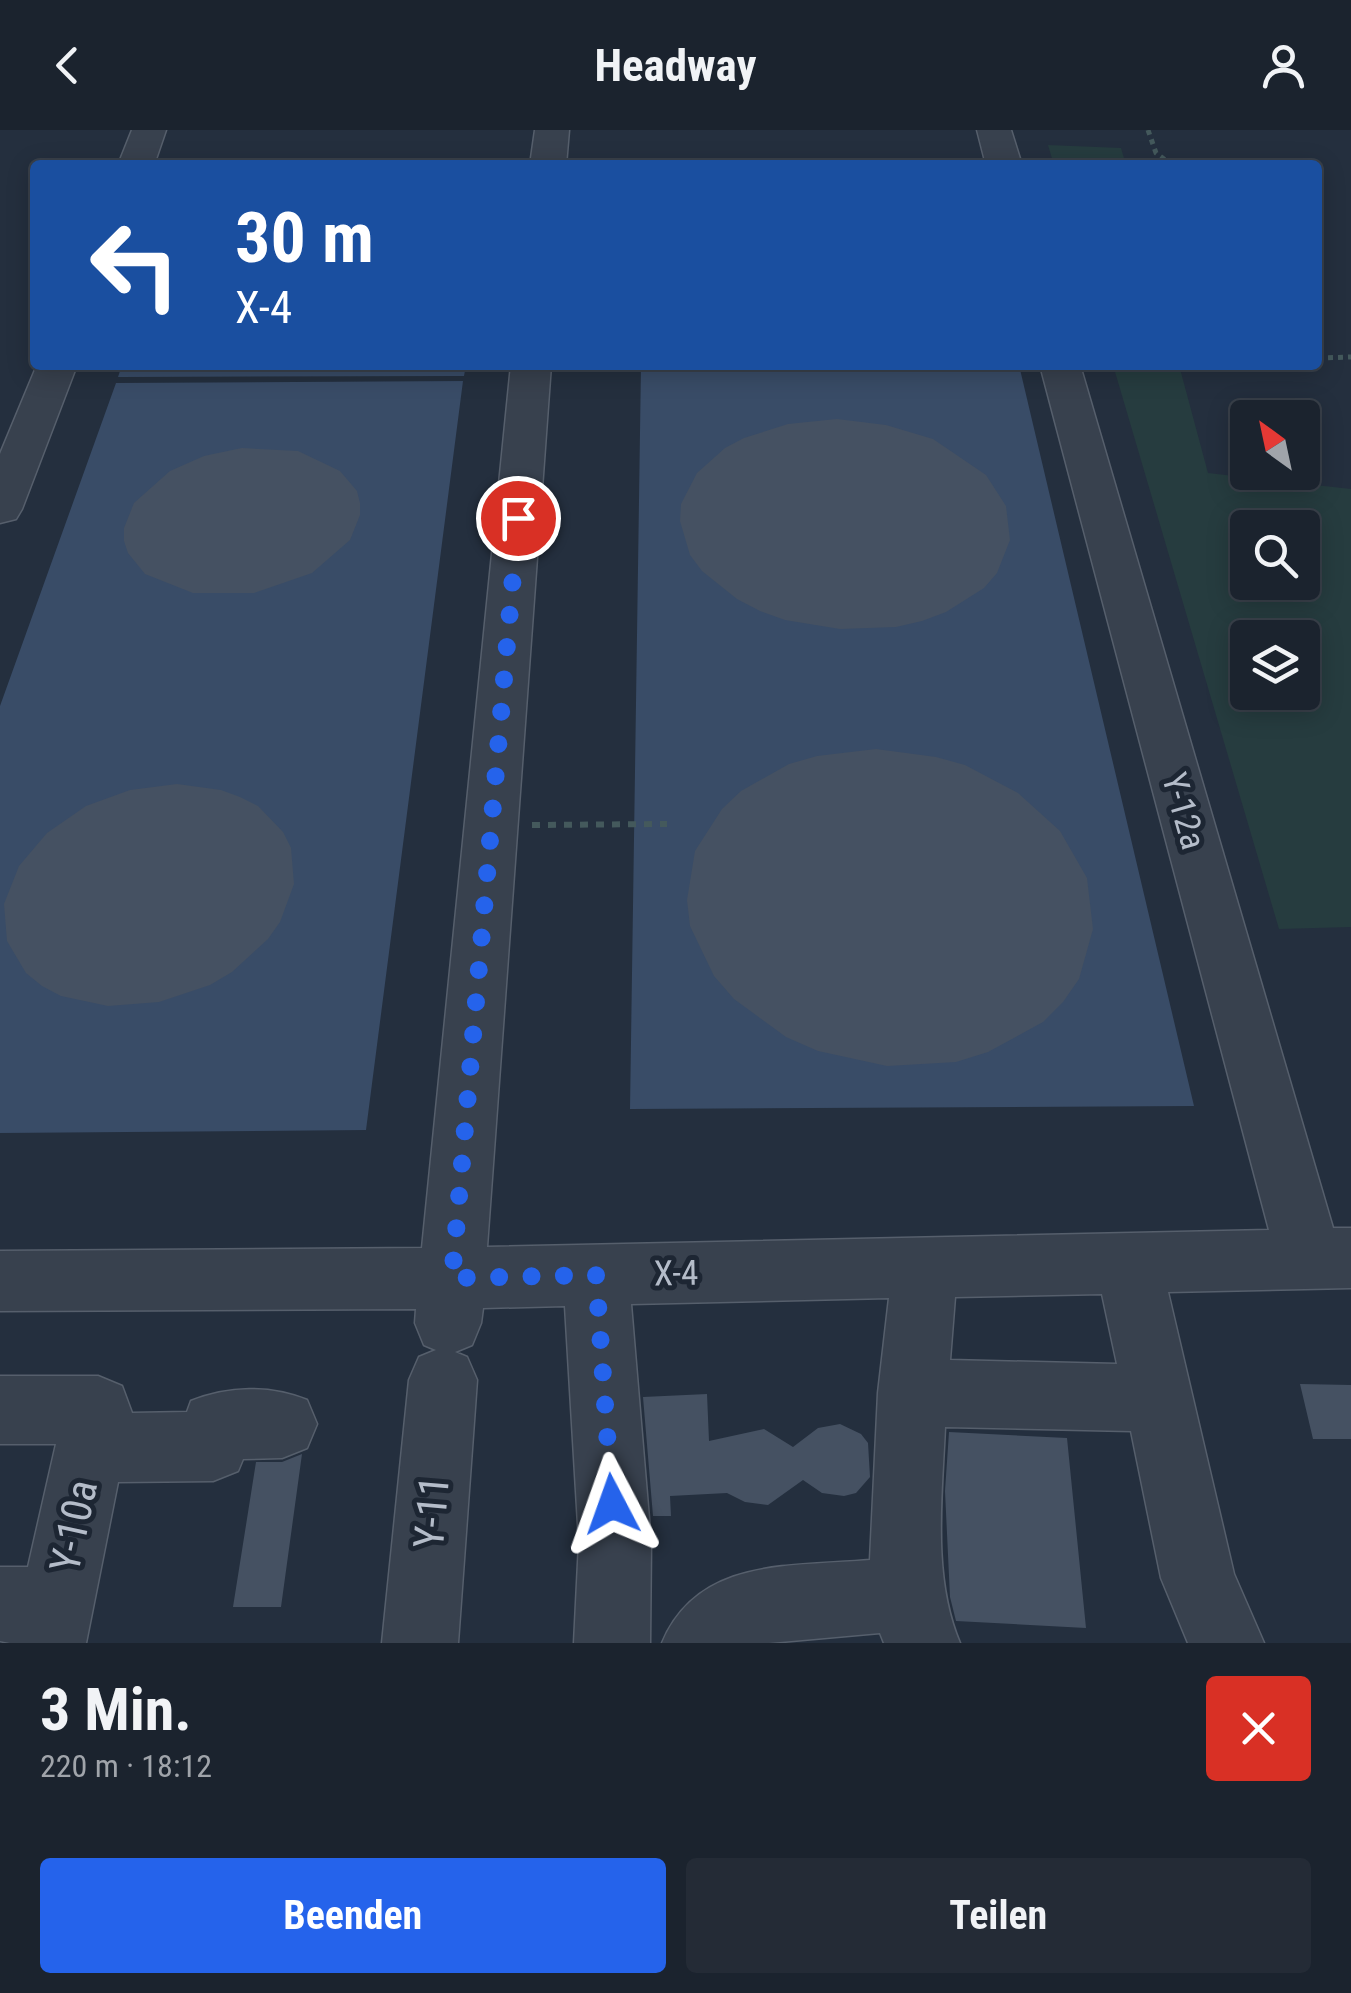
<!DOCTYPE html>
<html lang="de">
<meta charset="utf-8">
<style>
body{margin:0;font-family:"Roboto Condensed",sans-serif;background:#242b36;color:#f1f3f6;height:100vh;display:flex;flex-direction:column;font-size:38px;white-space:nowrap}
*{box-sizing:border-box;margin:0}
p{font-size:32px;color:#a0a4aa}
.icon{flex:none;width:55px;height:55px;fill:none;stroke:currentColor;stroke-width:2;stroke-linecap:round;stroke-linejoin:round}
.map{position:relative;height:1513px;overflow:hidden}
.panel{display:flex;flex-direction:column;background:#1b232e;flex:1}
.panel>*{flex:none}
.hud{position:absolute;left:30px;top:30px;width:1292px;height:210px;border-radius:10px;box-shadow:0 5px 25px #0003,0 0 0 2px #39404a;background:#1a4fa0;color:#fff;overflow:hidden}
.needle{width:65px;rotate:327deg}
.controls{position:absolute;left:1230px;top:270px;display:grid;gap:20px}
.controls a{display:grid;place-items:center;width:90px;height:90px;border-radius:10px;background:#1b232e;box-shadow:0 5px 25px #0003,0 0 0 2px #39404a;font-size:50px}
.pin{position:absolute;display:grid;place-items:center;width:85px;height:85px;color:#fff;margin:-42px;border:5px solid #fff;border-radius:50%;box-shadow:0 2px 10px #0007}
.me{position:absolute;width:110px;margin:-55px;rotate:356deg;stroke-linejoin:round;filter:drop-shadow(0 0 8px #0008)}
.turn{display:flex;align-items:center;gap:35px;height:210px;padding:0 40px;font-size:45px}
.turn .icon{width:130px;height:130px;stroke-width:2.5}
.turn b{display:block;font-size:70px;line-height:85px}
.round{display:grid;place-items:center;flex:none;width:105px;height:105px;border-radius:10px;background:#242b36}
.head{display:flex;align-items:center;justify-content:space-between;height:170px;padding:0 40px}
h1{font-size:60px;font-weight:700;line-height:75px}
.cta{display:flex;gap:20px;margin-top:auto;padding:20px 40px}
.cta a{flex:1;height:115px;border-radius:10px;background:#2563eb;color:#fff;font-size:40px;font-weight:700;line-height:115px;text-align:center}
.cta a+a{background:#242b36;color:#f1f3f6}
header{display:flex;justify-content:space-between;align-items:center;height:130px;padding:0 40px;background:#1b232e;font-size:45px;font-weight:700}
.map>svg:first-child{display:block}
.green{fill:#263c3f;fill-rule:evenodd}
.water{fill:#394c67}
.building{fill:#455162}
.lines{fill:none;stroke-linecap:round;stroke-linejoin:round}
.minor-casing{stroke:#565f6c;stroke-width:3}
.path-far1{stroke:#44595c;stroke-width:5;stroke-dasharray:5 5;stroke-linecap:butt}
.path{stroke:#44595c;stroke-width:6;stroke-dasharray:8 8;stroke-linecap:butt}
.minor{fill:#38414e;fill-rule:evenodd}
.route{stroke:#2563eb;stroke-width:18;stroke-dasharray:0 32.4}
.labels{text-anchor:middle;stroke-width:10;stroke-linejoin:round;paint-order:stroke}
.street-label{font-size:35px;fill:#b4bcc9;stroke:#1d2633}
.near-street-label{font-size:42px;fill:#b4bcc9;stroke:#1d2633}
</style>
<header><svg class="icon" aria-label="back" viewBox="0 0 24 24"><path d="M15 5l-7 7 7 7"/></svg>Headway<svg class="icon" aria-label="person" viewBox="0 0 24 24"><circle cx="12" cy="8" r="4"/><path d="M4 21q1-7 8-7t8 7"/></svg></header>
<div class="map">
<svg width="1351" height="1513" viewBox="0 0 1351 1513">
<rect width="100%" height="100%" fill="#242f3e"/>
<path class="green" d="M1048,15L1121,18L1126,35H1054Z
M1113,235H1179L1208,343L1351,359V797L1279,799ZM1248,398H1302V452H1248ZM1248,508H1302V562H1248Z"/>
<path class="water" d="M122,235H466L464,246L118,247Z
M641,235H1019L1194,976L630,979Z
M463,251L366,1000L0,1003V576L116,253Z"/>
<path class="building" d="M837,289L886,295L933,309L986,345L1006,376L1010,410L997,443L984,458L946,482L922,491L896,497L840,499L785,490L760,481L737,469L702,441L690,425L680,391L681,374L697,343L725,318L744,308L788,294Z
M242,318L298,321L340,341L357,361L360,373V385L350,410L312,443L254,463H193L145,444L128,423L124,411V398L134,373L170,341L204,326Z
M876,619L936,627L965,635L1018,663L1060,701L1087,748L1093,799L1079,849L1063,872L1043,892L988,922L956,932L887,936L818,921L786,907L734,869L714,846L690,796L687,770L695,721L722,679L741,661L789,634L817,626Z
M177,654L221,660L240,667L258,676L283,702L291,718L294,754L280,792L268,809L232,842L210,855L159,872L108,876L61,866L42,856L26,843L7,811L4,774L19,736L47,703L86,676L130,660Z
M1300,1254L1351,1255V1309H1313Z
M707,1264L709,1311L764,1299L793,1317L818,1298L840,1294L861,1304L868,1313L870,1347L856,1363L844,1366L822,1363L803,1350L768,1375L745,1372L727,1363L670,1366L671,1386H653L643,1267Z
M949,1302L1067,1308L1086,1498L956,1491L950,1467L945,1361Z
M302,1324L281,1477H233L256,1332H282Z"/>
<g class="lines">
<defs>
<path id="minor" d="M132,0H166L154,35H118Z
M535,0H569L566,35H530Z
M977,0H1011L1022,35H986Z
M37,235H77L22,379L16,389L0,393V324Z
M511,235H551L487,1117L1269,1100L1040,235H1080L1333,1098H1351V1158L1168,1162L1234,1444L1264,1513H1188L1161,1448L1131,1301L945,1297C942,1367 932,1447 960,1513H884L880,1503L769,1513H662C698,1427 791,1437 870,1430L878,1263L889,1168L631,1174L651,1412L650,1513H574L579,1412L565,1176L483,1178L481,1193L472,1215L455,1222L467,1227L477,1250L458,1513H382L409,1250L419,1227L436,1220L424,1215L415,1193L416,1179L0,1181V1121L422,1118ZM1102,1164L1117,1234L950,1230L955,1167Z
M0,1246H98L122,1256L132,1283L187,1282L191,1271C228,1256 270,1255 307,1270L317,1294L307,1318L282,1328L243,1329L238,1341L213,1351L118,1352L86,1513H10L0,1511V1437H28L56,1314H0Z"/>
</defs>
<use href="#minor" class="minor-casing"/>
<path class="path-far1" d="M1148,0L1156,23L1172,35
M1318,228L1351,227"/>
<path class="path" d="M532,695L667,694"/>
<use href="#minor" class="minor"/>
</g>
<g class="lines">
<path class="route" d="M518,388L452,1148L596,1145L612,1374"/>
</g>
<g class="labels">
<g class="street-label">
<text transform="translate(1184 681) rotate(74)" y="12">Y-12a</text>
<text transform="translate(676 1143) rotate(-1)" y="12">X-4</text>
</g>
<g class="near-street-label">
<text transform="translate(431 1382) rotate(-85)" y="15">Y-11</text>
<text transform="translate(73 1396) rotate(-78)" y="15">Y-10a</text>
</g>
</g>
</svg>
<div class="controls">
<a><svg class="needle" viewBox="-14 -14 28 28"><path d="M0-13l5 13h-10z" fill="#e53935"/><path d="M0 13l5-13h-10z" fill="#a0a4aa"/></svg></a>
<a><svg class="icon" aria-label="search" viewBox="0 0 24 24"><circle cx="10" cy="10" r="6"/><path d="M15 15l6 6"/></svg></a>
<a><svg class="icon" aria-label="layers" viewBox="0 0 24 24"><path d="M12 4l9 5-9 5-9-5zM3 14l9 5 9-5"/></svg></a>
</div>
<div class="pin" style="left:518px;top:388px;background:#d93025"><svg class="icon" aria-label="arrive" viewBox="0 0 24 24"><path d="M6 21V4h12l-3 4 3 4H6"/></svg></div>
<svg class="me" style="left:612px;top:1374px" viewBox="-20 -20 40 40"><path d="M0-17L14 15 0 8-14 15z" fill="#2563eb" stroke="#fff" stroke-width="4"/></svg>
<div class="hud">
<div class="turn"><svg class="icon" aria-label="left" viewBox="0 0 24 24"><path d="M17 20v-9H6M10 6l-5 5 5 5"/></svg><div><b>30 m</b>X-4</div></div>
</div>
</div>
<section class="panel">
<div class="head"><div><h1>3 Min.</h1><p>220 m · 18:12</p></div><a class="round" style="background:#d93025;color:#fff"><svg class="icon" aria-label="close" viewBox="0 0 24 24"><path d="M6 6l12 12M18 6L6 18"/></svg></a></div>
<div class="cta"><a>Beenden</a><a>Teilen</a></div>
</section>
